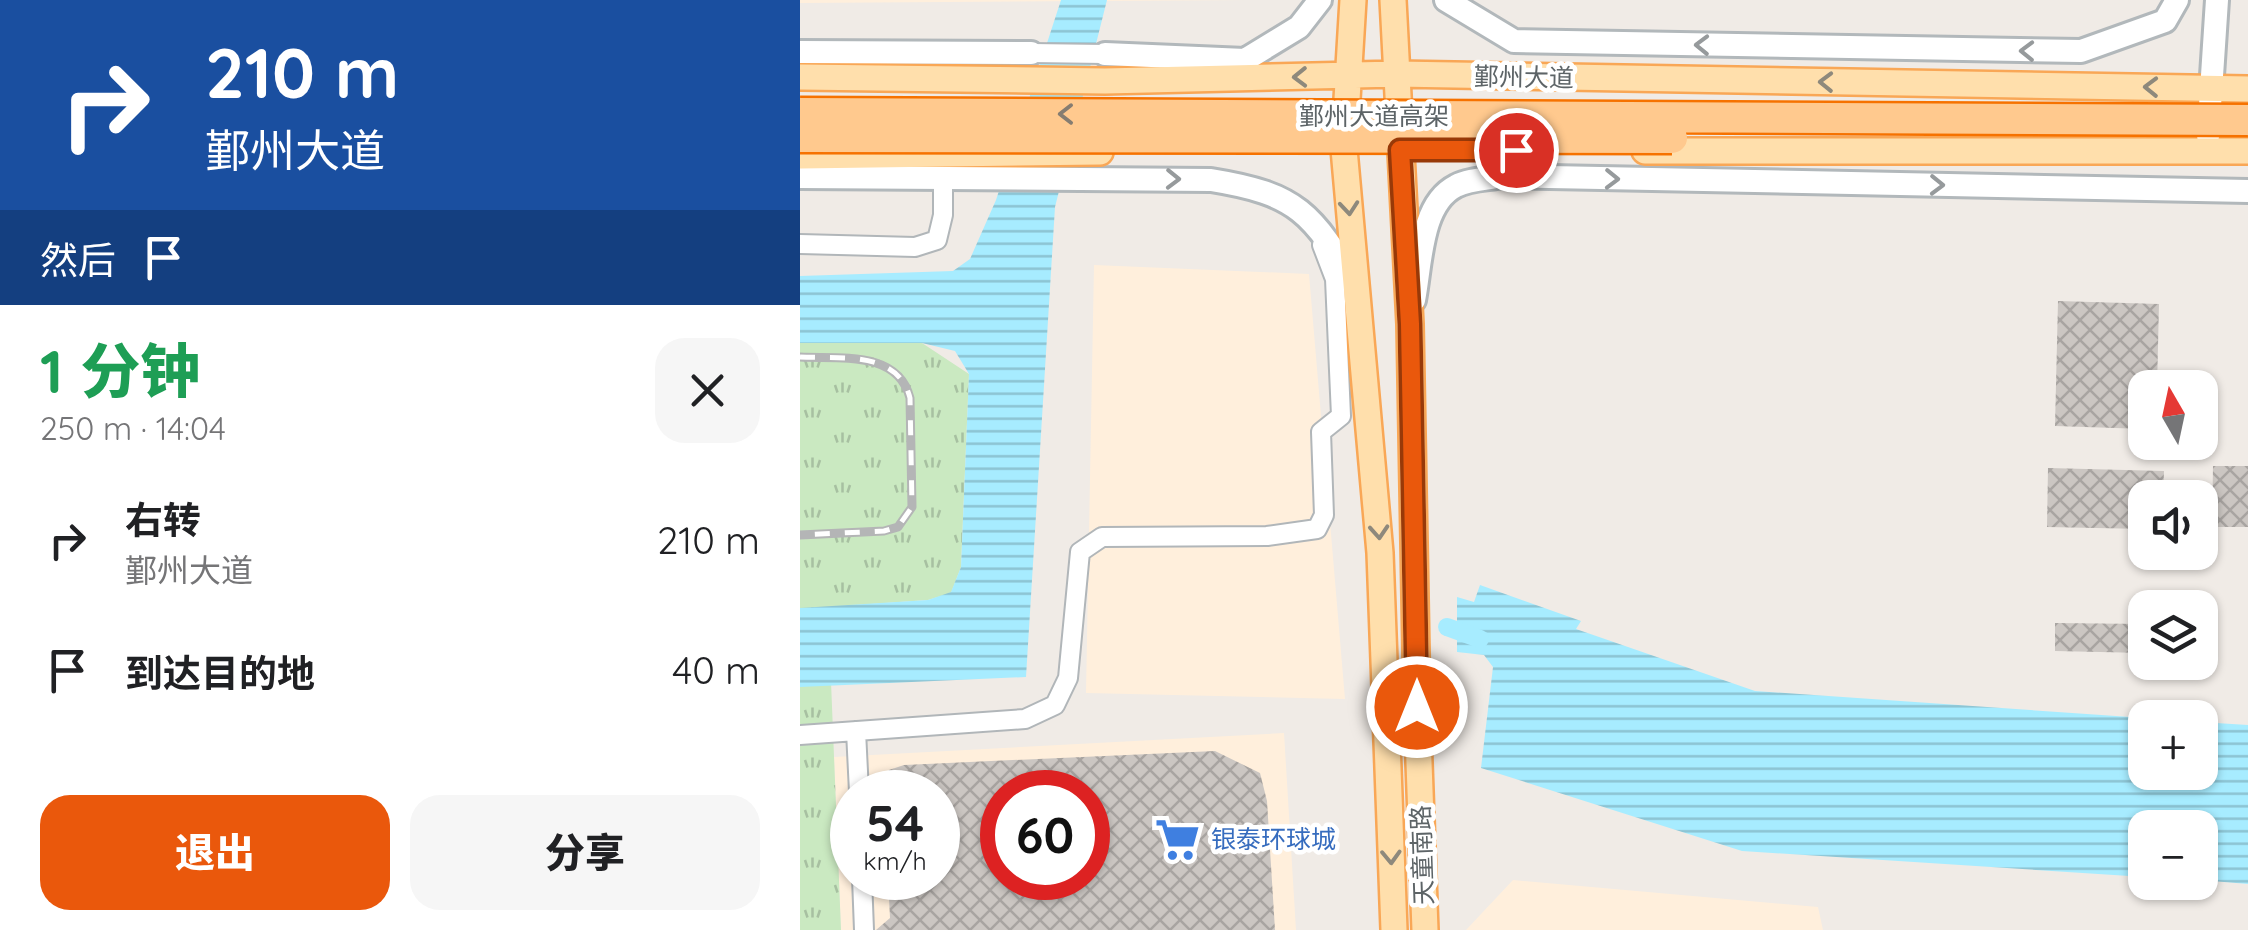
<!DOCTYPE html>
<html lang="zh">
<meta charset="utf-8">
<style>
body{margin:0;font-family:Quicksand,"Noto Sans SC",sans-serif;background:#f6f6f6;color:#202124;height:100vh;display:flex;flex-direction:column;font-size:38px;white-space:nowrap}
*{box-sizing:border-box;margin:0}
p{font-size:32px;color:#757577}
.icon{flex:none;width:55px;height:55px;fill:none;stroke:currentColor;stroke-width:2;stroke-linecap:round;stroke-linejoin:round}
.map{position:relative;flex:1;overflow:hidden}
.panel{display:flex;flex-direction:column;background:#fff;width:800px}
.panel>*{flex:none}
.banner{background:#1a4fa0;color:#fff;overflow:hidden}
.needle{width:65px;rotate:351deg}
.controls{position:absolute;left:1328px;top:370px;display:grid;gap:20px}
.controls a{display:grid;place-items:center;width:90px;height:90px;border-radius:20px;background:#fff;box-shadow:0 2px 8px #0004;font-size:50px}
.speed{position:absolute;left:30px;top:770px;display:flex;gap:20px;font-size:50px;font-weight:700;text-align:center}
.speed>*{display:grid;place-content:center;width:130px;height:130px;border-radius:50%;background:#fff;box-shadow:0 2px 8px #0004;line-height:1}
.speed small{font-size:25px;font-weight:400}
.speed .limit{border:15px solid #d22;background:#fff;color:#111}
.pin{position:absolute;display:grid;place-items:center;width:85px;height:85px;color:#fff;margin:-42px;border:5px solid #fff;border-radius:50%;box-shadow:0 2px 10px #0007}
.me{position:absolute;width:110px;margin:-55px;rotate:0deg;stroke-linejoin:round;filter:drop-shadow(0 0 8px #0008)}
.turn{display:flex;align-items:center;gap:35px;height:210px;padding:0 40px;font-size:45px}
.turn .icon{width:130px;height:130px;stroke-width:2.5}
.turn b{display:block;font-size:70px;line-height:85px}
.then{display:flex;align-items:center;height:95px;padding:0 40px;background:#0003;gap:20px;font-size:38px}
.round{display:grid;place-items:center;flex:none;width:105px;height:105px;border-radius:30px;background:#f6f6f6}
.overview{display:flex;align-items:center;justify-content:space-between;height:170px;padding:0 40px}
h1{font-size:60px;font-weight:800;line-height:75px;color:#1e9e55}
.primary-button{display:flex;gap:20px;margin-top:auto;padding:20px 40px}
.primary-button a{flex:1;height:115px;border-radius:30px;background:#ea580c;color:#fff;font-size:40px;font-weight:800;line-height:115px;text-align:center}
.primary-button a+a{background:#f6f6f6;color:#202124}
ul{padding:0;list-style:none}
li{display:flex;align-items:center;gap:30px;height:130px;padding:0 40px}
li div{flex:1}
li b{display:block;font-size:38px}
li em{font-style:normal}
main{display:flex;flex:1;min-height:0}
.map>svg:first-child{display:block}
.commercial{fill:#ffefdc;fill-rule:evenodd}
.grass{fill:url(#grass-tufts)}
.water{fill:url(#water-rules)}
.lines{fill:none;stroke-linecap:round;stroke-linejoin:round}
.canal{stroke:#a7ecff;stroke-width:18}
.building{fill:url(#building-cross-hatch);fill-rule:evenodd}
.street-casing{stroke:#b1b6b9;stroke-width:22}
.secondary-casing{stroke:#b2b8bb;stroke-width:28}
.primary-casing{stroke:#f9a756;stroke-width:30}
.street{stroke:#fff;stroke-width:18}
.secondary{stroke:#fff;stroke-width:22}
.primary{stroke:#ffdfac;stroke-width:25}
.rail-casing{stroke:#b4b5b6;stroke-width:9}
.rail{stroke:#fff;stroke-width:5;stroke-dasharray:15;stroke-linecap:butt}
.highway-bridge-casing{stroke:#f67200;stroke-width:35;stroke-linecap:butt}
.highway-bridge{stroke:#ffc98e;stroke-width:30}
.oneway{stroke:#969a9c}
.oneway2{stroke:#8e897c}
.oneway3{stroke:#867d71}
.route-casing{stroke:#983908;stroke-width:25}
.route{stroke:#ea580c;stroke-width:18}
.labels{text-anchor:middle;stroke-width:9;stroke-linejoin:round;paint-order:stroke}
.street-label{font-size:25px;fill:#5d6467;stroke:#fff}
.shop-label{font-size:25px;fill:#366cbe;stroke:#fff;text-anchor:start}
</style>
<main>
<section class="panel">
<div class="banner">
<div class="turn"><svg class="icon" aria-label="right" viewBox="0 0 24 24"><path d="M7 20v-9h11M14 6l5 5-5 5"/></svg><div><b>210 m</b>鄞州大道</div></div>
<div class="then">然后<svg class="icon" aria-label="arrive" viewBox="0 0 24 24"><path d="M6 21V4h12l-3 4 3 4H6"/></svg></div>
</div>
<div class="overview"><div><h1>1 分钟</h1><p>250 m · 14:04</p></div><a class="round"><svg class="icon" aria-label="close" viewBox="0 0 24 24"><path d="M6 6l12 12M18 6L6 18"/></svg></a></div>
<ul>
<li><svg class="icon" aria-label="right" viewBox="0 0 24 24"><path d="M7 20v-9h11M14 6l5 5-5 5"/></svg><div><b>右转</b><p>鄞州大道</p></div><em>210 m</em></li>
<li><svg class="icon" aria-label="arrive" viewBox="0 0 24 24"><path d="M6 21V4h12l-3 4 3 4H6"/></svg><div><b>到达目的地</b></div><em>40 m</em></li>
</ul>
<div class="primary-button"><a>退出</a><a>分享</a></div>
</section>
<div class="map">
<svg width="1448" height="930" viewBox="0 0 1448 930">
<defs>
<pattern id="grass-tufts" width="24" height="20" patternUnits="userSpaceOnUse" patternTransform="scale(2.5)"><rect width="24" height="20" fill="#cae9c1"/><path d="M3 7l-1-3M5 7V3M7 7l1-3M15 17l-1-3M17 17v-4M19 17l1-3" fill="none" stroke="#a7c0a1"/></pattern>
<pattern id="water-rules" width="6" height="5" patternUnits="userSpaceOnUse" patternTransform="scale(2.5)"><rect width="6" height="5" fill="#a7ecff"/><path d="M0 2.5h6" fill="none" stroke="#8bc3d2"/></pattern>
<pattern id="building-cross-hatch" width="8" height="8" patternUnits="userSpaceOnUse" patternTransform="scale(2.5)"><rect width="8" height="8" fill="#cbc6c2"/><path d="M0 0l8 8M0 8l8-8" fill="none" stroke="#a8a4a1"/></pattern>
</defs>
<rect width="100%" height="100%" fill="#f0ebe6"/>
<path class="commercial" d="M0,0H448L0,3Z
M294,265L509,274L545,699L286,693Z
M484,733L496,930H41L34,757ZM52,792H138V878H52ZM202,792H288V878H202Z
M713,880L1018,907L1023,930H666Z"/>
<path class="grass" d="M0,343H122L169,374L161,567L151,593L128,600L28,607L41,930H0Z"/>
<path class="water" d="M261,0H307L255,207L226,677L0,687V608L128,600L151,592L161,567L169,374L155,351L122,343H0V276L153,271L170,259L196,200Z
M680,585L781,621L776,629L955,691L1345,718V772H1400V722L1448,725V884L1400,880V828H1345V877L942,851L681,768L693,667L684,655L657,652V597L674,602Z"/>
<g class="lines">
<path class="canal" d="M647,627L680,639"/>
</g>
<path class="building" d="M1258,301L1359,304L1357,388H1345V429L1255,426Z
M1413,466H1448V527H1412Z
M1248,468L1364,471L1363,498H1345V529L1247,527Z
M1255,623L1345,624V653L1255,651Z
M415,751L460,773L467,801L475,930H76L90,918L88,878H138V792H80L89,770L104,765ZM202,792H288V878H202Z"/>
<g class="lines">
<defs>
<path id="street" d="M231,53L305,54
M0,244L115,247L137,240L143,215V177
M56,731L59,792
M0,735L225,719L255,705L268,678L280,552L302,537L467,536L517,529L524,515L521,432L541,416L535,279L522,245
M62,878L64,930"/>
<path id="secondary" d="M646,0L714,41L1281,51L1365,21L1377,0
M0,52L231,53
M305,54L445,60L499,27L520,0
M1408,136L1417,0
M0,177L411,180C498,194 512,213 556,286
M614,300C621,265 620,204 656,186C669,179 688,179 703,176L1448,191"/>
<path id="primary" d="M553,0L544,149L580,553L594,930
M593,0L610,324L617,707L625,930
M0,77L305,81L597,74L1448,89
M845,151H1448
M0,156L300,152"/>
</defs>
<use href="#street" class="street-casing"/>
<use href="#secondary" class="secondary-casing"/>
<use href="#primary" class="primary-casing"/>
<use href="#street" class="street"/>
<use href="#secondary" class="secondary"/>
<use href="#primary" class="primary"/>
<defs>
<path id="rail" d="M0,357C40,359 98,350 110,398L112,507L98,527L84,531L0,535"/>
</defs>
<use href="#rail" class="rail-casing"/>
<use href="#rail" class="rail"/>
<defs>
<path id="highway-bridge" d="M0,113L1448,120
M0,137L872,138"/>
</defs>
<use href="#highway-bridge" class="highway-bridge-casing"/>
<use href="#highway-bridge" class="highway-bridge"/>
</g>
<defs><path id="oneway-chevron" d="M-2-3.5L2.5 0L-2 3.5" fill="none" stroke-width="1.6" stroke-linecap="round" stroke-linejoin="round" transform="scale(2.5)"/></defs>
<g class="oneway">
<use href="#oneway-chevron" transform="translate(902 45) rotate(-179)"/>
<use href="#oneway-chevron" transform="translate(1227 51) rotate(-179)"/>
<use href="#oneway-chevron" transform="translate(373 179) rotate(1)"/>
<use href="#oneway-chevron" transform="translate(812 179) rotate(1)"/>
<use href="#oneway-chevron" transform="translate(1137 185) rotate(1)"/>
</g>
<g class="oneway2">
<use href="#oneway-chevron" transform="translate(500 77) rotate(179)"/>
<use href="#oneway-chevron" transform="translate(1026 82) rotate(-179)"/>
<use href="#oneway-chevron" transform="translate(1351 87) rotate(-179)"/>
<use href="#oneway-chevron" transform="translate(549 208) rotate(85)"/>
<use href="#oneway-chevron" transform="translate(579 532) rotate(86)"/>
<use href="#oneway-chevron" transform="translate(591 857) rotate(88)"/>
</g>
<use class="oneway3" href="#oneway-chevron" transform="translate(266 114) rotate(-180)"/>
<g class="lines">
<defs>
<path id="route" d="M617,707L610,324L600,150H716"/>
</defs>
<use href="#route" class="route-casing"/>
<use href="#route" class="route"/>
</g>
<defs>
<symbol id="supermarket-bare" viewBox="-9 -9 18 18"><path d="M-6-5.5h2.5l.6 2H6L4.5 2H-2.5L-4.4-4H-6ZM-1.5 3.2a1.3 1.3 0 1 0 .1 0ZM3 3.2a1.3 1.3 0 1 0 .1 0Z" fill="#3f7fe0" stroke="#fff" stroke-width="2.5" paint-order="stroke"/></symbol>
</defs>
<g fill-rule="evenodd">
<use href="#supermarket-bare" x="346" y="808" width="63" height="63"/>
</g>
<g class="labels">
<g class="street-label">
<text transform="translate(724 77) rotate(1)" y="9">鄞州大道</text>
<text x="574" y="125">鄞州大道高架</text>
<text transform="translate(622 855) rotate(-92)" y="9">天童南路</text>
</g>
<g class="shop-label">
<text x="411" y="848">银泰环球城</text>
</g>
</g>
</svg>
<div class="controls">
<a><svg class="needle" viewBox="-14 -14 28 28"><path d="M0-13l5 13h-10z" fill="#e53935"/><path d="M0 13l5-13h-10z" fill="#757577"/></svg></a>
<a><svg class="icon" aria-label="sound" viewBox="0 0 24 24"><path d="M4 9h4l5-4v14l-5-4H4zM17 9q2 3 0 6"/></svg></a>
<a><svg class="icon" aria-label="layers" viewBox="0 0 24 24"><path d="M12 4l9 5-9 5-9-5zM3 14l9 5 9-5"/></svg></a>
<a>+</a>
<a>−</a>
</div>
<div class="speed"><div>54<small>km/h</small></div><div class="limit">60</div></div>
<div class="pin" style="left:716px;top:150px;background:#d93025"><svg class="icon" aria-label="arrive" viewBox="0 0 24 24"><path d="M6 21V4h12l-3 4 3 4H6"/></svg></div>
<svg class="me" style="left:617px;top:707px" viewBox="-20 -20 40 40"><circle r="17" fill="#ea580c" stroke="#fff" stroke-width="3"/><path d="M0-11L8 9 0 5-8 9z" fill="#fff"/></svg>
</div>
</main>
